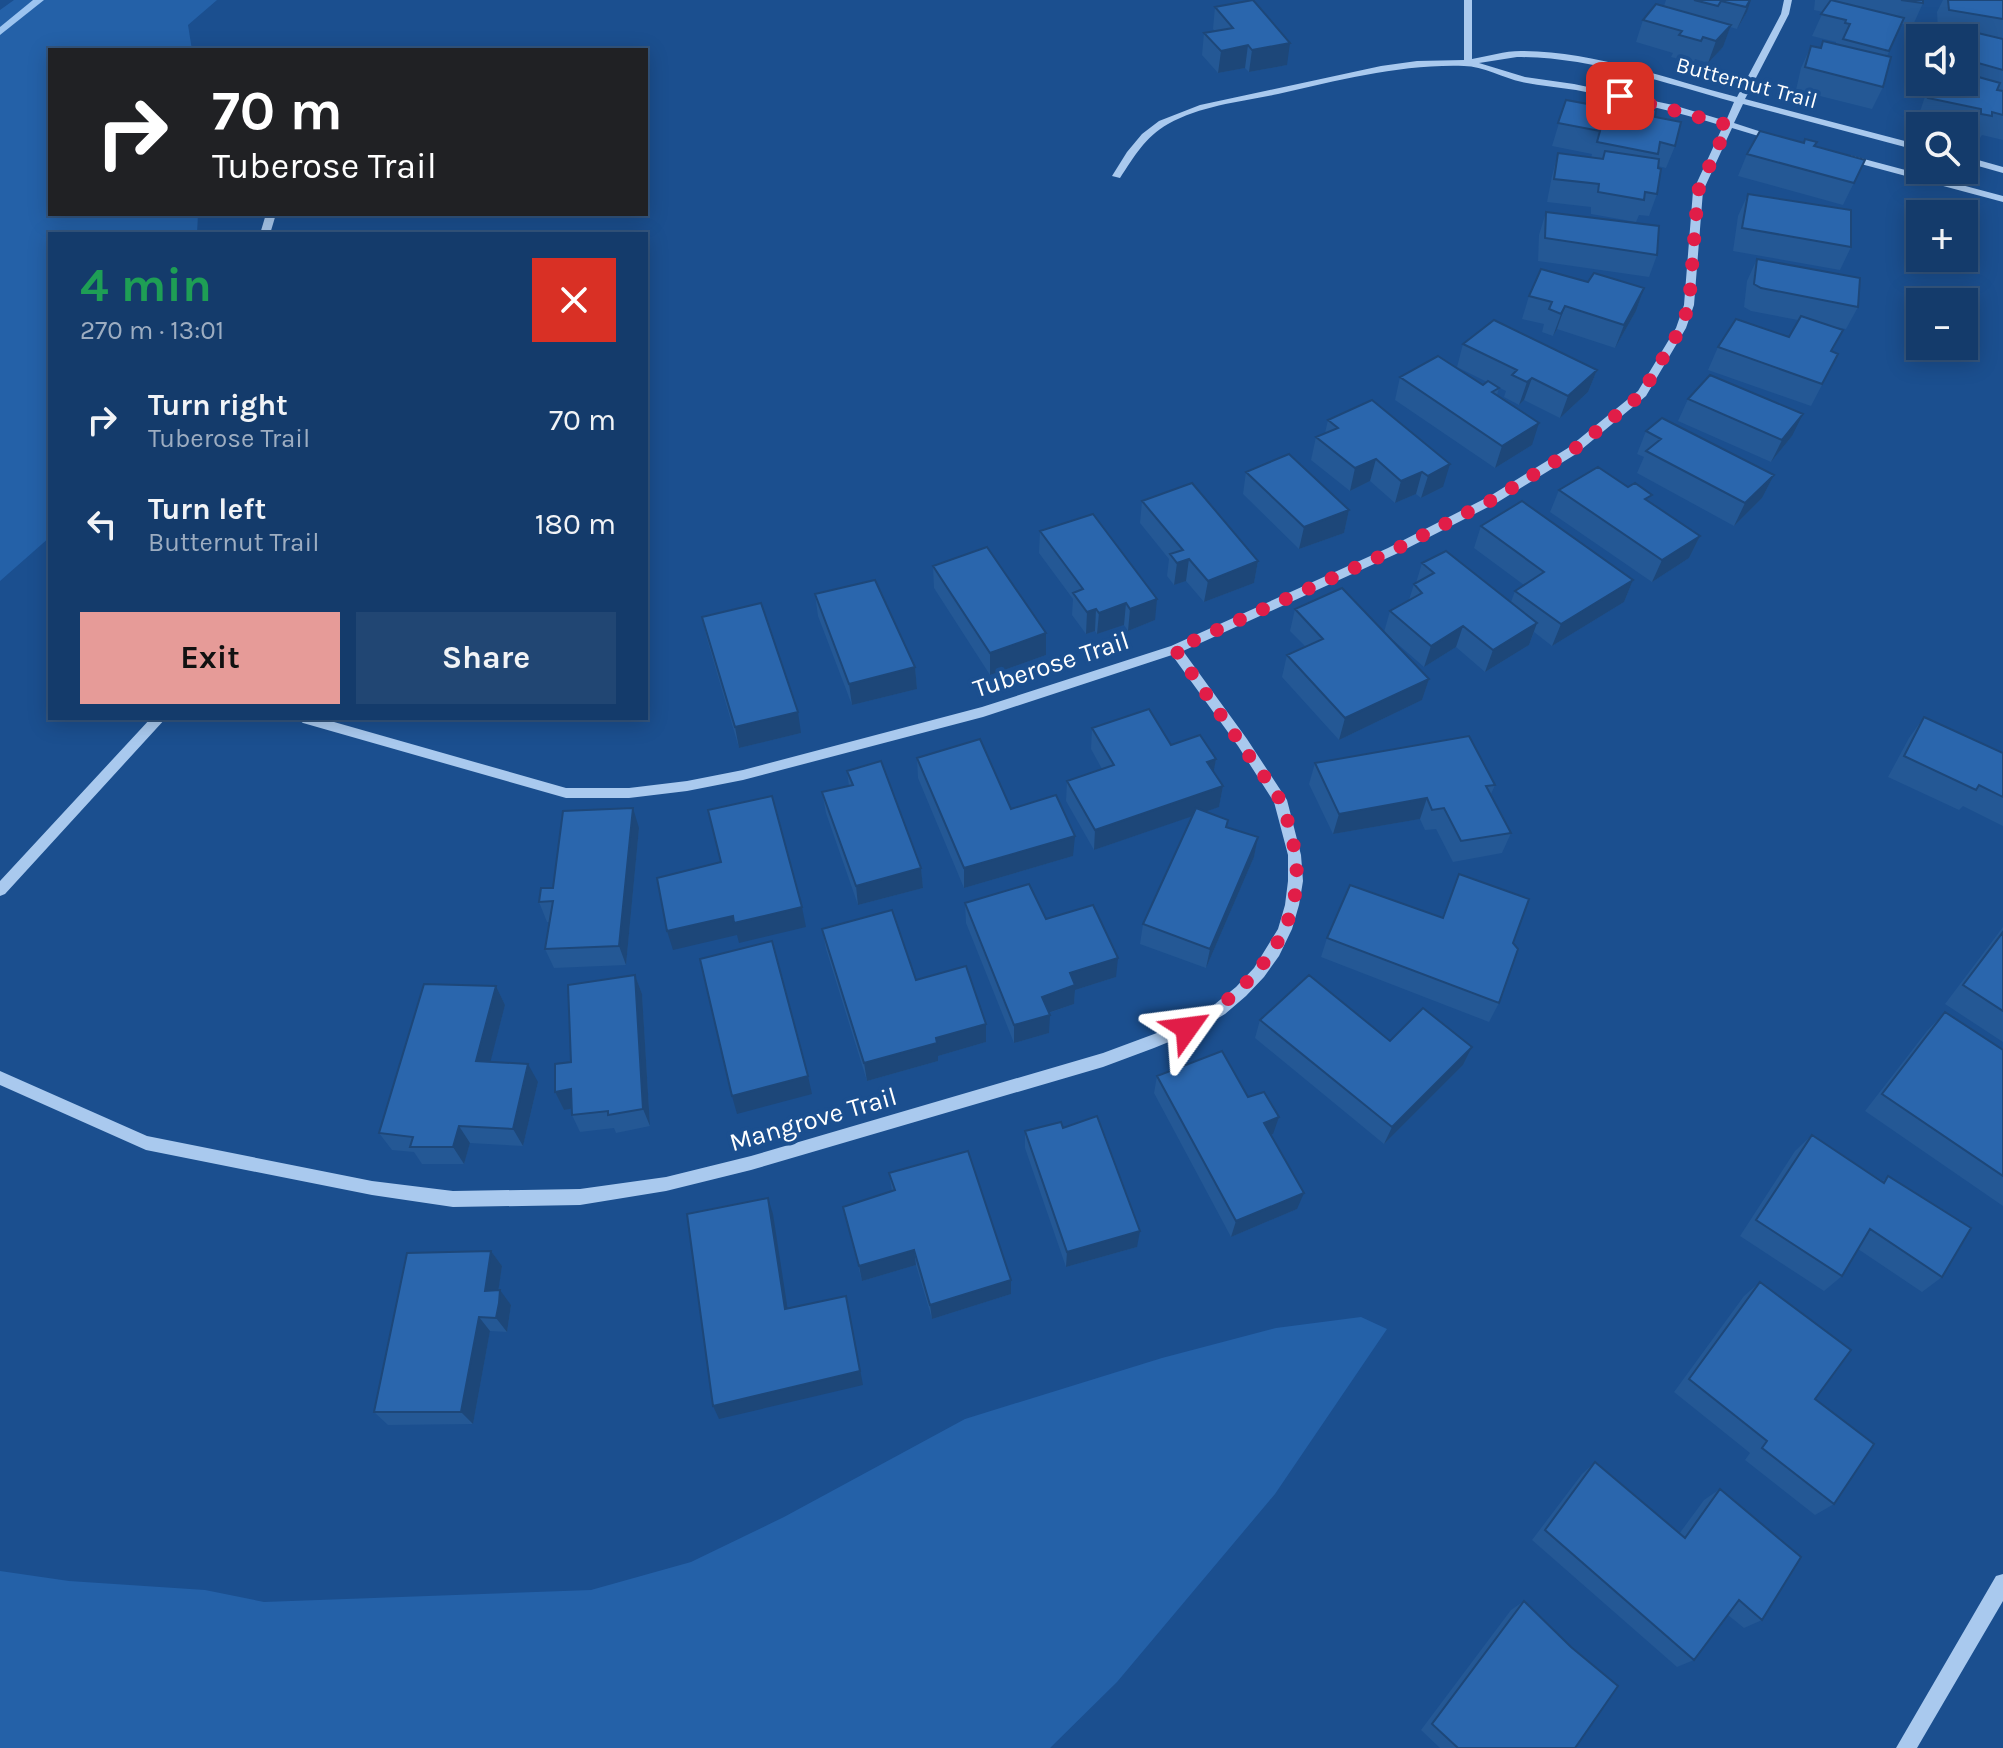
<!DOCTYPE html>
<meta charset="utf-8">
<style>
body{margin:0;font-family:Karla,sans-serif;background:#214673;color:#f1f3f6;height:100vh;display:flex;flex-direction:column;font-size:30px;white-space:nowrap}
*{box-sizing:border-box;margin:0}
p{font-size:26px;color:#9dadc1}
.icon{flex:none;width:44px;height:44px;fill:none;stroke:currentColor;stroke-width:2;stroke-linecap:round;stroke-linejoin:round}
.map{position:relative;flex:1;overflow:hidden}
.sheet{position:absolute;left:48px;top:232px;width:600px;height:488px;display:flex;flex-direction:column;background:#143b6b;border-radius:0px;box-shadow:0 4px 20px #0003,0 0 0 2px #33557e}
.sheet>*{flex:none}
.guide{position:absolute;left:48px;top:48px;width:600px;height:168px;border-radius:0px;box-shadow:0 4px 20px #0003,0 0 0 2px #33557e;background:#202124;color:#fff;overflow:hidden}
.controls{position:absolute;left:1906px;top:24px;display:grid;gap:16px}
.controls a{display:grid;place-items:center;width:72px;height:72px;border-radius:0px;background:#143b6b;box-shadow:0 4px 20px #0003,0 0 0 2px #33557e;font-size:40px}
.pin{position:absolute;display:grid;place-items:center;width:68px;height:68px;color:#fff;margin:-34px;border-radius:16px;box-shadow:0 4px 12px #0006}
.me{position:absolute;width:88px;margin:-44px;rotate:59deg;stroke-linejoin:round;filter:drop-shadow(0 0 6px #0008)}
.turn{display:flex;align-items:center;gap:28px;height:168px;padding:0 32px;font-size:36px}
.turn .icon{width:104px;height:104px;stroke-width:2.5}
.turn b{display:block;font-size:56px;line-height:68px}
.round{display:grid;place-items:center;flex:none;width:84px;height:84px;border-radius:0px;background:#214673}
.headline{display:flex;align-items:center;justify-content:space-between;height:136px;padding:0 32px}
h1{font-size:48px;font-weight:700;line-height:60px;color:#1e9e55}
.cta{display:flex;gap:16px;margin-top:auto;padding:16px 32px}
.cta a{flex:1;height:92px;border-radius:0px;background:#e69b98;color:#111;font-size:32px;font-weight:700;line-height:92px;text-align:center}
.cta a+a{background:#214673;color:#f1f3f6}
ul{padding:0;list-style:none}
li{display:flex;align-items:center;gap:24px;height:104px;padding:0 32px}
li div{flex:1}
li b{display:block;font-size:30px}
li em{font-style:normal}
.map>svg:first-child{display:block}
.green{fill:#2461a8}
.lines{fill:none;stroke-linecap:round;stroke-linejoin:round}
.stream{fill:#9cc4f0;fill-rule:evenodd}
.minor{fill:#a9c9ee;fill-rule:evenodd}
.wall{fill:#245895}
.shaded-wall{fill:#1d4779}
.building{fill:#2a66ad;stroke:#1d4779;stroke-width:2}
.route{stroke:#e11d48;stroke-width:14;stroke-dasharray:0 25.2}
.labels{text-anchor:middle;stroke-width:8;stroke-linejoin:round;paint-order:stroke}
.far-street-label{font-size:22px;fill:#fff;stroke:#1b4f8f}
.street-label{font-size:26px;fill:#fff;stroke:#1b4f8f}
</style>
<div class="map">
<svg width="2003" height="1748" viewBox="0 0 2003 1748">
<rect width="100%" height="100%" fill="#1b4f8f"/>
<path class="green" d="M14,0H217L188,25L192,50H50V214H198L197,234H50V537L0,581V10Z
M1361,1317L1387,1329L1275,1494L1117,1682L1050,1748H0V1571L69,1581L205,1590L264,1602L591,1590L691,1562L784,1517L965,1419L1162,1358L1276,1328Z"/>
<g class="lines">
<path class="stream" d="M33,0H44L0,35V27Z"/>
<path class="minor" d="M1464,0H1472V59C1489,56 1504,51 1521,51C1594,51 1667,79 1737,97L1781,14L1784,0H1792L1789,14L1745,99L1920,145V151L1743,104L1734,123L1780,138L1775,141L1732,128L1703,191L1694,305L1686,328L1646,396L1576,454L1498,502L1396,554L1183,651L1247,739L1287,800L1301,855L1303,881L1299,905L1292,929L1279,956L1264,977L1246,996L1225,1014L1198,1030L1154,1048L1103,1067L751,1170L666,1191L580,1205L453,1207L372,1195L146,1150L0,1085V1071L147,1136L372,1181L453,1191L580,1189L666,1177L751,1156L1103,1053L1173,1027L1215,1004L1236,987L1254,968L1278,929L1285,905L1288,881V855L1274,802L1238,746L1172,655L983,717L743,780L687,791L629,798H566L303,723L296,718H320L566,788H629L687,781L743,770L982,707L1171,646L1388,548L1490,496L1568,448L1638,391L1676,328L1684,305L1693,191L1723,126C1675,111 1626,100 1576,90C1558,87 1540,86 1522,82C1503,78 1483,66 1464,66C1401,64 1340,80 1278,94C1241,102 1202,105 1168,124C1145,137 1134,157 1120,178L1112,176L1127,152L1142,134L1159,121L1200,105L1381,66L1417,61L1464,60ZM1517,57C1591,57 1664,83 1734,102L1726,121L1673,105L1574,84L1525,77L1479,63Z
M1849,155L2003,196V202L1846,160L1844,158Z
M1964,156L2003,167V173L1964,162Z
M266,214H276L270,234H260Z
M151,718H166L5,894L0,896V881Z
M2003,1574V1601L1917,1748H1896L1996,1576Z"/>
</g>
<path class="wall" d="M1666,0H1751L1747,12L1737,29L1730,27L1723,47L1708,63L1695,59L1693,63L1671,57L1673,53L1636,42L1643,20L1664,6Z
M1815,0H1923V3L1913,25L1902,24L1887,56L1883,87L1872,109L1796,90L1801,68L1811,46L1820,48L1823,41L1836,44V42L1812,36L1823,12L1814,10Z
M1943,0H2003V140L1982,135L1980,138L1969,136V132L1964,130V126H1944L1917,120L1930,82H1964V38L1962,36L1938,32L1937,12Z
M1215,7L1287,65L1249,72L1245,68L1218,73L1202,55L1204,33L1215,31L1213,29Z
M1566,100L1655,117L1675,146L1666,168L1658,166L1657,194L1649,216L1639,215L1636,222L1591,214V207L1547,202L1552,176L1558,153L1591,158L1592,154L1552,146Z
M1815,146L1865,160L1843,205L1738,176L1747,154Z
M1748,194L1851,247L1840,270L1733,251L1738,216Z
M1546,212L1657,255L1649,277L1538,261L1539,235Z
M1757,259L1858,307L1846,329L1836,327L1843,330L1832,352L1838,354L1811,406L1708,370L1718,347L1789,337L1798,320L1751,311L1744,307L1747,281Z
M1588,282L1644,288L1636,311L1615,348L1557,329L1553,336L1542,332L1544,324L1522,319L1529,296Z
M1463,344L1597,370L1588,392L1560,418L1524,400L1519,405L1504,397L1506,391L1498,387L1499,388L1497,395L1532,445L1495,468L1395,400L1400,377L1483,385L1487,382L1457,367Z
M1688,399L1792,436L1771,462L1678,421Z
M1372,400L1443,487L1421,498L1416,494L1395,503L1370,481L1350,491L1311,460L1316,437L1325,433L1328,420Z
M1646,431L1774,475L1762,498L1734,526L1637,473L1644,457L1637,454Z
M1246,472L1349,510L1344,533L1299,549L1243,494Z
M1559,490L1649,501L1700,536L1689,558L1652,582L1550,512Z
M1142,501L1258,561L1254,583L1204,602L1186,581L1174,585L1167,576L1169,559L1140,523Z
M1481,526L1633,580L1624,602L1552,646L1534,632L1529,645L1485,672L1456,647L1424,667L1385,633L1429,679L1422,700L1339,740L1282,677L1287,655L1306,647L1290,631L1295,609L1384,632L1390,611L1409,600L1414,584L1416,583L1422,563L1511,602L1515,591L1524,585L1474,548Z
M1040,531L1155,620L1128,631L1124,625L1097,634L1095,631L1086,634L1072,615L1073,599L1039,553Z
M933,566L1046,655L990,675L934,588Z
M815,594L915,667L917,689L852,705L818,616Z
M702,617L801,733L739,748L707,639Z
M1924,717L2003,753V826L1963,806L1959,810L1888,777L1909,738Z
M1092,728L1171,745L1216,759L1213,772L1223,786L1219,807L1206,811L1227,827L1258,837L1254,857L1206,968L1140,944L1143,924L1192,816L1094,850L1066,801L1067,781L1102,769L1091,749Z
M917,758L1011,809L1073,856L964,888L918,778Z
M1315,763L1495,785L1491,794L1511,833L1502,853L1453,862L1436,829L1425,830L1420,819L1333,834L1309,784Z
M847,771L921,868L923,888L858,905L826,813L822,792L849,786Z
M639,828L626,965L554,968L545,949L550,922H547L539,902L553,888Z
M1459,874L1513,943L1499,1003L1489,1022L1321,957L1327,938L1442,918Z
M965,903L1046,919L1116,977L1075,990L1074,1004L1049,1013V1033L1014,1043L966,923Z
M2003,927V1042L1945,1004Z
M822,929L916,980L986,1024V1042L938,1056V1061L867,1081L826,949Z
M635,975L642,994L650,1126L616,1133L614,1128L580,1132L572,1115V1108L564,1110L555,1092L571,1062Z
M496,986L505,1005L490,1062L538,1082L523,1146L470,1143L464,1164H422L414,1152L392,1150L379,1133Z
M1945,1012L2003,1050V1206L1865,1111L1927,1031Z
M1260,1020L1390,1041L1472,1047L1463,1065L1384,1144L1255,1038Z
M1157,1076L1248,1097L1273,1134L1271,1135L1297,1209L1231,1237L1154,1093Z
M1063,1128L1137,1247L1066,1267L1025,1148V1131Z
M1812,1135L1883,1181L1888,1176L1942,1277L1922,1292L1858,1249L1842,1276L1824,1291L1740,1236L1795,1151Z
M889,1173L1011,1294L932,1319L916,1265L862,1281L843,1207L892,1191Z
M491,1251L502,1266L498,1291L511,1305L507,1332L490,1331L473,1424L388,1425L374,1412Z
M1760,1282L1815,1399L1834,1504L1815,1515L1745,1460L1750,1453L1674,1392L1744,1296Z
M1595,1462L1679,1534L1704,1500L1720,1489L1762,1620L1744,1628L1728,1615L1694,1660L1677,1667L1532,1540L1582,1474Z
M1524,1601L1575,1748H1440L1421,1730L1511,1610Z"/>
<path class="shaded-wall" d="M1750,0H1751L1747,12L1737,29Z
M1731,25L1723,47L1708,63L1716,41Z
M1290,43L1287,65L1249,72L1252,50Z
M1248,45L1245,68L1218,73L1221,51Z
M1644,288L1636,311L1615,348L1624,325Z
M1565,306L1557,329L1553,336L1561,314Z
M1597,370L1588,392L1560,418L1568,396Z
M1532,378L1524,400L1519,405L1527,382Z
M1803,414L1792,436L1771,462L1782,440Z
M1539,423L1532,445L1495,468L1502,446Z
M1376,459L1370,481L1350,491L1355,468Z
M1450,464L1443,487L1421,498L1428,476Z
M1422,472L1416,494L1395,503L1401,481Z
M1774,475L1762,498L1734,526L1745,503Z
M1349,510L1344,533L1299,549L1304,527Z
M1700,536L1689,558L1652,582L1662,560Z
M1189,559L1186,581L1174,585L1177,563Z
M1258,561L1254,583L1204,602L1208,581Z
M1633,580L1624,602L1552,646L1561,624Z
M1157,599L1155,620L1128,631L1130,609Z
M1126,603L1124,625L1097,634L1099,613Z
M1096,609L1095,631L1086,634L1087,612Z
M1537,623L1529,645L1485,672L1493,650Z
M1463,626L1456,647L1424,667L1431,646Z
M1046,633V655L990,675V653Z
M915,667L917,689L852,705L849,684Z
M1429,679L1422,700L1339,740L1345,718Z
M798,712L801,733L739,748L735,727Z
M1216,759L1212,780L1207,762Z
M1223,786L1219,807L1094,850L1095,830Z
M1427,798L1420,819L1333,834L1339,814Z
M633,808L639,828L626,965L619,946Z
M1075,836L1073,856L964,888V868Z
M1258,837L1254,857L1206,968L1210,949Z
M921,868L923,888L858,905L856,886Z
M802,907L806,927L739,943L737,935L673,950L667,931L733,916Z
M1118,958L1116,977L1075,990L1074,1004L1042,1015V997L1070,973Z
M635,975L642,994L650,1126L643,1109Z
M496,986L505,1005L486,1079L476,1061Z
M1050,1015L1049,1033L1014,1043V1025Z
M986,1024V1042L938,1056V1061L867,1081L864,1063L936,1038Z
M1472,1047L1463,1065L1384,1144L1392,1127Z
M528,1064L538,1082L523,1146L513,1129Z
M808,1076L812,1094L737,1114L732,1096Z
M571,1089L580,1107L564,1110L555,1092Z
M1279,1117L1273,1134L1259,1140L1264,1123Z
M459,1126L470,1143L464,1164L453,1147Z
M1304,1193L1297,1209L1231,1237L1236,1221Z
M768,1198L773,1214L790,1324L785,1309Z
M1140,1231L1137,1247L1066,1267L1067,1252Z
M914,1250L916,1265L862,1281L859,1266Z
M491,1251L502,1266L496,1306L485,1291Z
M1011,1280V1294L932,1319L930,1305Z
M500,1290L511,1305L507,1332L496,1318Z
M849,1310L863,1385L719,1419L713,1406Z
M479,1317L490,1331L473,1424L461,1412Z"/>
<path class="building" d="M1253,0L1290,43L1252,50L1248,45L1221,51L1204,33L1233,28L1215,7Z
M1694,0H1750L1746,7L1721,1L1718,6Z
M1831,0L1904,18L1889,51L1843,39L1850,24L1845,23L1846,20L1821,14Z
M1901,0H1923V3Z
M1948,0H2003V19L1949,10Z
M1656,4L1731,25L1716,41L1703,37L1701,41L1679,35L1682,31L1643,20Z
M1965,30L2003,39V70L1964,59V38H1961Z
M1823,41L1891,57L1883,87L1805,67L1811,46L1821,48Z
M1964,73L2000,83L1997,90L2003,91V115L1992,112V116L1981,114V109L1928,98L1933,82H1964Z
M1590,97L1656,110L1655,117L1681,122L1675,146L1660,142L1658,154L1597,142L1600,131L1558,123L1566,100L1588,104Z
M1760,131L1804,143L1805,139L1817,142L1814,146L1865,160L1854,183L1747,154Z
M1605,151L1659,159L1658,168L1661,169L1657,194L1645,192L1644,200L1598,192L1599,184L1554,179L1558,153L1603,159Z
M1748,194L1851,210V247L1742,228Z
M1546,212L1659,226L1657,255L1545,238Z
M1757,259L1860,278L1858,307L1761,288L1754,284Z
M1541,269L1588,282L1594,273L1644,288L1624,325L1565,306L1561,314L1549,309L1552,302L1529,296Z
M1801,316L1843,330L1831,351L1838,354L1822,384L1718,347L1736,319L1789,337Z
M1494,320L1597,370L1568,396L1532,378L1527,382L1512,375L1517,370L1463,344Z
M1438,356L1483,385L1488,381L1499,388L1492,392L1539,423L1502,446L1400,377Z
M1710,375L1803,414L1782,440L1688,399Z
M1372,400L1450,464L1428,476L1422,472L1401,481L1376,459L1355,468L1316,437L1338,428L1328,420Z
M1662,418L1774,475L1745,503L1646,451L1661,439L1646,431Z
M1289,454L1349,510L1304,527L1246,472Z
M1598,467L1628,487L1635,483L1652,495L1645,499L1700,536L1662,560L1559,490Z
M1192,483L1258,561L1208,581L1189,559L1177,563L1170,554L1183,550L1142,501Z
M1522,501L1633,580L1561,624L1515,591L1544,572L1481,526Z
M1093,514L1157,599L1130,609L1126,603L1099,613L1096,609L1087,612L1073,593L1083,589L1040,531Z
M987,547L1046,633L990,653L933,566Z
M1446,551L1537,623L1493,650L1463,626L1431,646L1390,611L1422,593L1414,584L1434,573L1422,563Z
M875,580L915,667L849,684L815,594Z
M1342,588L1429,679L1345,718L1287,655L1323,639L1295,609Z
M761,603L798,712L735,727L702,617Z
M1149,709L1171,745L1200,735L1216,759L1207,762L1223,786L1095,830L1067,781L1114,765L1092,728Z
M1924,717L2003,753V797L1979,785L1976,790L1904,756Z
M1469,736L1495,785L1486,786L1511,833L1461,841L1444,808L1432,810L1427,798L1339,814L1315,763Z
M980,739L1011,809L1056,795L1075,836L964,868L917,758Z
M881,761L921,868L856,886L822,792L853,785L847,771Z
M772,796L802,907L734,923L733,916L667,931L657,878L721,862L708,810Z
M633,808L619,946L545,949L553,901L539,902L541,888H553L563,811Z
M1196,808L1228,820L1226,827L1258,837L1210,949L1143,924Z
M1459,874L1529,899L1513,943L1518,949L1499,1003L1327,938L1350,885L1443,918Z
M1029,884L1046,919L1093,905L1118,958L1070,973L1075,985L1042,997L1050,1015L1014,1025L965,903Z
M892,910L916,980L966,966L986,1024L936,1038L937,1043L864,1063L822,929Z
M2003,932V1011L1963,985Z
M772,941L808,1076L732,1096L700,959Z
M635,975L643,1109L608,1115V1111L572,1115L571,1089L555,1092V1064L571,1062L568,985Z
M1309,975L1390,1041L1423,1008L1472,1047L1392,1127L1260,1020Z
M424,984L496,986L476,1061L528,1064L513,1129L459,1126L453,1147H410L413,1137L379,1133Z
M1945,1012L2003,1050V1176L1882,1094Z
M1222,1051L1248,1097L1264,1092L1279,1117L1264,1123L1304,1193L1236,1221L1157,1076Z
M1097,1116L1140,1231L1067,1252L1025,1131L1061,1122L1063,1128Z
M1812,1135L1884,1183L1888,1176L1971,1228L1942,1277L1870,1229L1842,1276L1756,1220Z
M968,1151L1011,1280L930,1305L914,1250L859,1266L843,1207L895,1190L889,1173Z
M768,1198L785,1309L846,1296L860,1371L713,1406L687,1214Z
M491,1251L485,1291L500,1290L499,1303L496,1318L479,1317L461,1412H374L407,1253Z
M1760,1282L1851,1350L1815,1399L1874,1444L1834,1504L1762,1448L1767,1441L1689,1379Z
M1595,1462L1685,1538L1720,1489L1801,1557L1762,1620L1739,1600L1694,1660L1545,1530Z
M1524,1601L1571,1647L1618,1686L1575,1748H1458L1432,1724Z"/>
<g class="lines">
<path class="route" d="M1187,1028C1255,988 1316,920 1291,835C1288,824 1286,810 1280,800C1270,783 1256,766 1245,750C1222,716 1198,683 1175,649L1392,551L1494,499L1572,451L1630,404L1642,393L1681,328L1689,305L1698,191L1728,125L1620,96"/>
</g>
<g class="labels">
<g class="far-street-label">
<text transform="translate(1747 82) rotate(15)" y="8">Butternut Trail</text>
</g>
<g class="street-label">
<text transform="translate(1051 664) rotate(-18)" y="9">Tuberose Trail</text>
<text transform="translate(813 1119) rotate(-16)" y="9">Mangrove Trail</text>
</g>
</g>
</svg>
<div class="controls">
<a><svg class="icon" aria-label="sound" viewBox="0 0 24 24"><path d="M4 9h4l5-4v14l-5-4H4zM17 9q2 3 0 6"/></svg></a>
<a><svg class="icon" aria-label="search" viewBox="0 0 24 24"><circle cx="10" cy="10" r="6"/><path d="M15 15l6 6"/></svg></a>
<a>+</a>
<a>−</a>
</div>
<div class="pin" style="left:1620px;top:96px;background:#d93025"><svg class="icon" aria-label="arrive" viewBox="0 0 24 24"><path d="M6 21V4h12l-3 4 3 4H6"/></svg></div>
<svg class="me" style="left:1187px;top:1028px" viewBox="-20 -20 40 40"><path d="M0-17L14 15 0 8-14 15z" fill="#e11d48" stroke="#fff" stroke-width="4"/></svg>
<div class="guide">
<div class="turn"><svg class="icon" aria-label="right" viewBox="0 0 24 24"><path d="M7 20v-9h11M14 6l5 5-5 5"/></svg><div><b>70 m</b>Tuberose Trail</div></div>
</div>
<section class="sheet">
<div class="headline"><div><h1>4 min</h1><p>270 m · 13:01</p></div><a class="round" style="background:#d93025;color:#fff"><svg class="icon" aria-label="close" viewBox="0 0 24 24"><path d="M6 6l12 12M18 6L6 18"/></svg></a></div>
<ul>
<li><svg class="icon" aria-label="right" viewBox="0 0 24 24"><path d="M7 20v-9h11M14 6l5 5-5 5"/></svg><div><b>Turn right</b><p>Tuberose Trail</p></div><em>70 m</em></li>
<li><svg class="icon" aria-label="left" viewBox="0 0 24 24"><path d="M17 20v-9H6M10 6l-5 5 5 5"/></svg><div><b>Turn left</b><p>Butternut Trail</p></div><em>180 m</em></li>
</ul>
<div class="cta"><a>Exit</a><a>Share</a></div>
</section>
</div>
